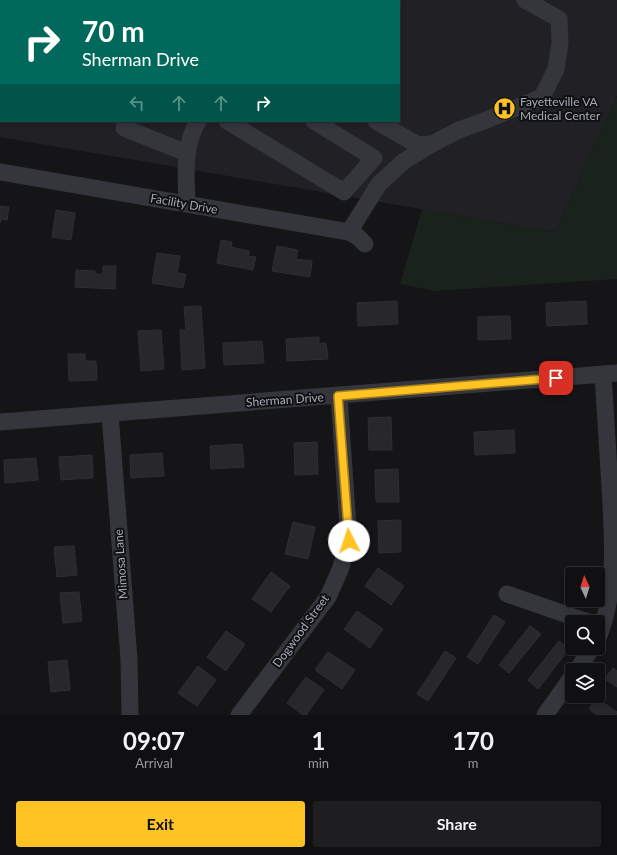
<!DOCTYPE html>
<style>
body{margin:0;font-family:Lato,sans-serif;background:#1e1d1f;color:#f1f3f6;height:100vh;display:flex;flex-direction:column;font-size:15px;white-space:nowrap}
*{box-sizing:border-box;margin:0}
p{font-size:13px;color:#9c9c9f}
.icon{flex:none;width:22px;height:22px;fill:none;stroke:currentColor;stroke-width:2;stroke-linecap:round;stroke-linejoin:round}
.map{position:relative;height:715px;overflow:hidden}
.details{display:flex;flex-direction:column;background:#100f11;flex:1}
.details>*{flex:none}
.top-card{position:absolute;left:0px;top:0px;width:400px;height:122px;box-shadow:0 2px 6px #0003,0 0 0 1px #302f31;background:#00695c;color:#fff;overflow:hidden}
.needle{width:26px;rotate:356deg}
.fabs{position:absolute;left:565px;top:567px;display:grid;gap:8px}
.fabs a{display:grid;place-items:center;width:40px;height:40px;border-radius:4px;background:#100f11;box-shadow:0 2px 6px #0003,0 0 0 1px #302f31;font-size:20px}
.pin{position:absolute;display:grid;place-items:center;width:34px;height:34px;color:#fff;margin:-17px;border-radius:8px;box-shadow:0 2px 6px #0006}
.me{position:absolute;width:44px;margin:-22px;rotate:356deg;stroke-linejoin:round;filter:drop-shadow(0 0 3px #0008)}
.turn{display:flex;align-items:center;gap:14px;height:84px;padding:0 16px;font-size:18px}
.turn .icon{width:52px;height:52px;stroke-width:2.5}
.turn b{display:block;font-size:28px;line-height:34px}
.lanes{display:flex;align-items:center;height:38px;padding:0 16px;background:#0003;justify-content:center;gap:20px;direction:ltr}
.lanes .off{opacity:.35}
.eta{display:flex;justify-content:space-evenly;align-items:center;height:68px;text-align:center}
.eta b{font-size:24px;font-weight:700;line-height:28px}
.primary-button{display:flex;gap:8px;margin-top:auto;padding:8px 16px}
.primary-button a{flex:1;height:46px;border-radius:4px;background:#ffc324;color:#111;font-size:16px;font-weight:700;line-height:46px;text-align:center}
.primary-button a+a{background:#1e1d1f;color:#f1f3f6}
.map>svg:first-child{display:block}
.built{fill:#212024;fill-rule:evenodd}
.green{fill:#1a221c}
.building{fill:#28272b;stroke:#2f2e33}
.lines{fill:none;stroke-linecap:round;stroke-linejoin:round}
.minor{stroke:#35363c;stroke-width:17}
.route-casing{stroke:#a67f17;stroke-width:10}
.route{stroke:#ffc324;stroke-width:7}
.labels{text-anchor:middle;stroke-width:4;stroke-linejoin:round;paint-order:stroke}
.poi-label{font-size:12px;fill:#a5aab8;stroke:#100f12;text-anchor:start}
.street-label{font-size:12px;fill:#a5aab8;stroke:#100f12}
</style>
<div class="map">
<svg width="617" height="715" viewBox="0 0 617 715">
<rect width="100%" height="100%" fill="#151417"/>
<path class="built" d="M0,0H617V96L555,232L0,137ZM1,1H399V121H1Z"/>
<path class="green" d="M617,96V279L435,291L400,284L422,209L555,232Z"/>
<path class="building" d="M0,206L9,207L7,220L1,219L0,223Z
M56,210L75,213L71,240L52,237Z
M221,240L232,242L231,247L249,251L248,256L256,257L253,270L217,263Z
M277,246L298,250L296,259L312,261L310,277L272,271Z
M157,253L180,256L177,273L186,274L183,288L152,283Z
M103,266H116L115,289L75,287L76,270L95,271V274H103Z
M397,301L398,324L358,326L357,303Z
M586,301L587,324L547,326L546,303Z
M201,306L205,368L182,370L180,330H186L184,307Z
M510,316L511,339L478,340V317Z
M161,330L164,369L141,371L138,331Z
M319,337V344L326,343L328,359L287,361L286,339Z
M262,341L264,363L224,365L223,343Z
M68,354H85V361H96L97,380L69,381Z
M391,417L392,450H369L368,418Z
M514,430L515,453L475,455L474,432Z
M317,442L318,474L295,475L294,443Z
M242,444L244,467L211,469L210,446Z
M162,453L164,476L131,478L130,455Z
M92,455L93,478L61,480L59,457Z
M36,458L38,480L5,483L4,460Z
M398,469L399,502H376L375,470Z
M401,520V552L379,553L378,521Z
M293,522L315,527L308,559L285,554Z
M74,546L77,575L57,577L54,547Z
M378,568L404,586L391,605L365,586Z
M271,572L290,586L271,612L252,599Z
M79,592L82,621L63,623L60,593Z
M357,611L383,629L370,648L344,629Z
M494,615L505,622L478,664L467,657Z
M530,626L541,634L509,673L499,665Z
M226,631L245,644L226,671L207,657Z
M559,641L569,649L538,689L528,680Z
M445,651L456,658L428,701L417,694Z
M328,652L355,670L342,689L315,670Z
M67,660L70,690L51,692L48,662Z
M198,666L216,680L197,706L178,693Z
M613,668L617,671V687L605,679Z
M306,677L324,690L306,715H303L287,703Z
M596,698L617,712V715H597L589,709Z"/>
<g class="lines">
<path class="minor" d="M210,0L211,1
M277,1L278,0
M298,1L299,0
M227,121L344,192L374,158L314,121
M376,121L418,145L432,144L459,130L489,119L542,97L556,69L560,43L559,19L525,0
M124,128L187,153
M0,172L349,232L358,237L365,244
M187,204C186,175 183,147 198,121
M349,232L379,184L404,161L432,144
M110,414L129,659L130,715
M0,422L617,373
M507,594L588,622
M598,638C617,592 613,537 610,487C608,450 605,412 603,374
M577,670L592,648
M239,715L328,597L340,570L349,541L339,396
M545,715L572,677"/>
</g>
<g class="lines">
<defs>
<path id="route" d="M349,541L338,396L556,378"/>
</defs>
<use href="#route" class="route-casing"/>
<use href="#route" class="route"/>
</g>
<defs>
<symbol id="hospital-disc" viewBox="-11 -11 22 22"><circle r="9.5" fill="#ffc324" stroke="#100f12"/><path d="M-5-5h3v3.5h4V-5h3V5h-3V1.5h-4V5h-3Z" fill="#111"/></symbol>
</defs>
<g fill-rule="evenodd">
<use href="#hospital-disc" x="492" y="96" width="25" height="25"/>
</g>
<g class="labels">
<g class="poi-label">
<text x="520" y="106">Fayetteville VA<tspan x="520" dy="14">Medical Center</tspan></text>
</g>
<g class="street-label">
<text transform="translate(184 204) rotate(10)" y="4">Facility Drive</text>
<text transform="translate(285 400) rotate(-4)" y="4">Sherman Drive</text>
<text transform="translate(121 564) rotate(-94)" y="4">Mimosa Lane</text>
<text transform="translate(301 631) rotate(-54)" y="4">Dogwood Street</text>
</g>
</g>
</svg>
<div class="fabs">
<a><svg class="needle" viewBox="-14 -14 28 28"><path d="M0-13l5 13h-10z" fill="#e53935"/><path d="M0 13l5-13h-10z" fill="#9c9c9f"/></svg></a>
<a><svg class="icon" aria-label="search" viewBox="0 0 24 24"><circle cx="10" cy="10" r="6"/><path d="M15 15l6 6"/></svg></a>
<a><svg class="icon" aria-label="layers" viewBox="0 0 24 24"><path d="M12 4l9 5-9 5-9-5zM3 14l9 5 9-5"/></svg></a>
</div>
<div class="pin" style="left:556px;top:378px;background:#d93025"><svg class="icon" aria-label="arrive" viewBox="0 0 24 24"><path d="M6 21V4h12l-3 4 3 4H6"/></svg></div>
<svg class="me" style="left:349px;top:541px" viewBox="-20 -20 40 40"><circle r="19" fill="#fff"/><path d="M0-13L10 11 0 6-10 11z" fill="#ffc324"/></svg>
<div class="top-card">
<div class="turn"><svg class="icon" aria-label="right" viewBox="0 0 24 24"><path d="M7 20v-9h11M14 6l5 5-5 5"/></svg><div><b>70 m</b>Sherman Drive</div></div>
<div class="lanes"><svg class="icon off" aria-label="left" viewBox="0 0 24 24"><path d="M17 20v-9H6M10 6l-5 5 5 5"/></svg><svg class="icon off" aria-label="ahead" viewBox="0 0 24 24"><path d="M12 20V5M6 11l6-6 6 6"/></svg><svg class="icon off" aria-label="ahead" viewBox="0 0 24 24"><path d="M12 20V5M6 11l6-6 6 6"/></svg><svg class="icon" aria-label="right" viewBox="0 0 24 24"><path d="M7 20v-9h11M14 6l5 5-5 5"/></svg></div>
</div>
</div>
<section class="details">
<div class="eta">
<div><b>09:07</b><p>Arrival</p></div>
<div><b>1</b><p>min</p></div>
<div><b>170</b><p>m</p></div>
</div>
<div class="primary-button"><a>Exit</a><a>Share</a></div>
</section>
